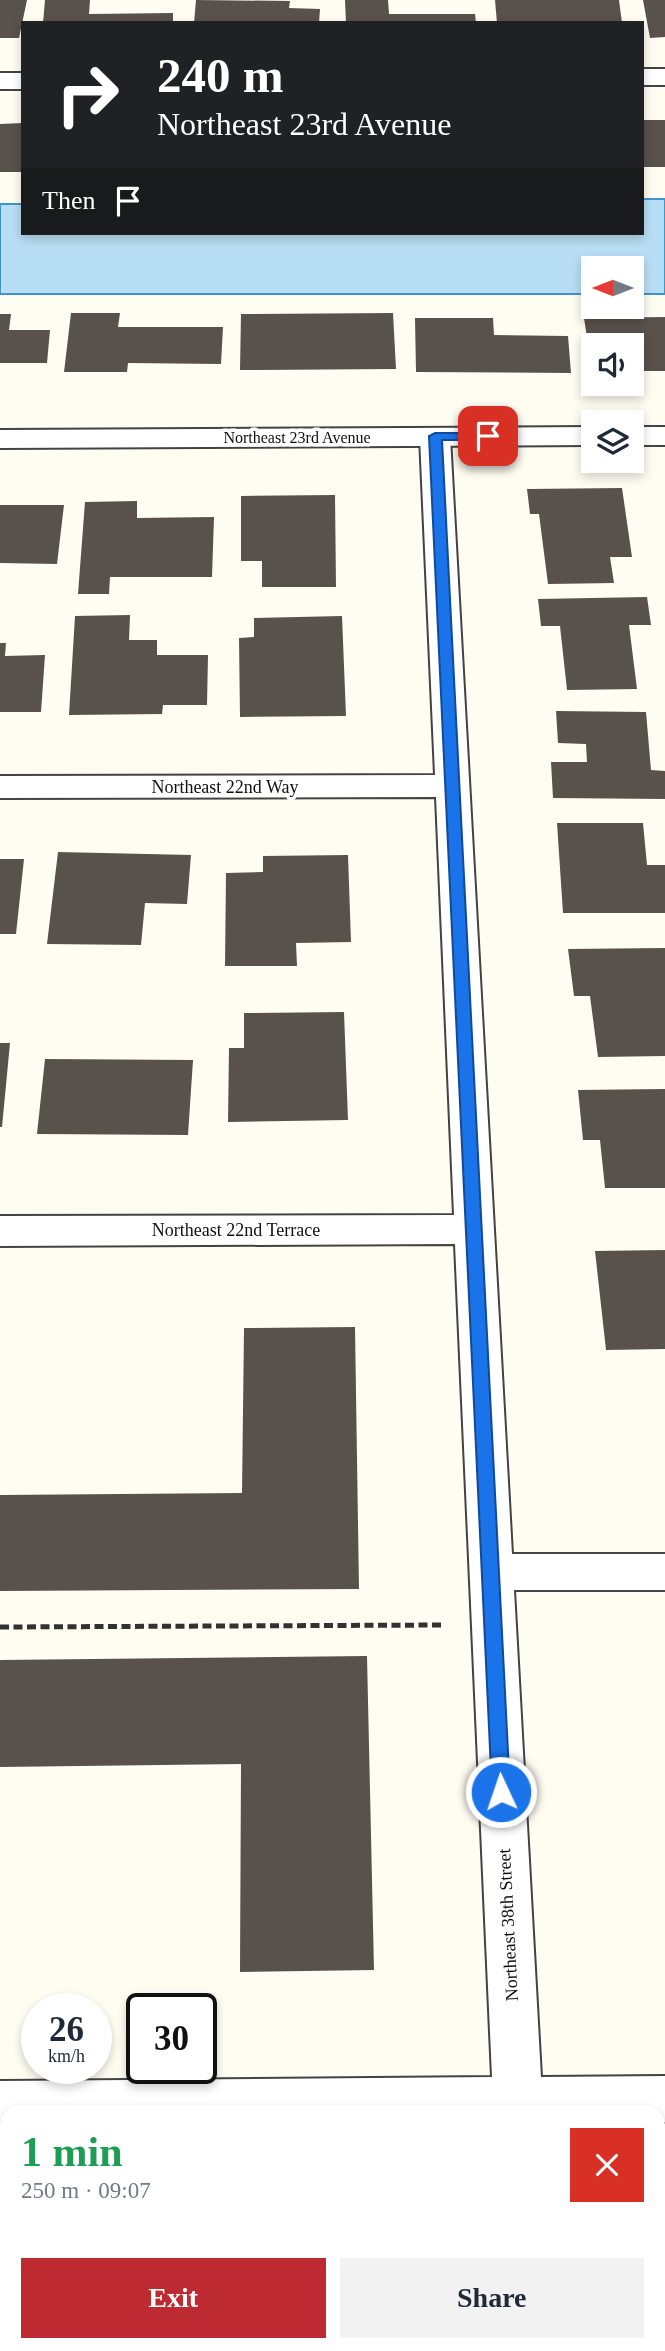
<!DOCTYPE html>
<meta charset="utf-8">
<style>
body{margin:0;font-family:Georgia,serif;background:#f2f2f3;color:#1f2937;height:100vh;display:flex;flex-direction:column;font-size:26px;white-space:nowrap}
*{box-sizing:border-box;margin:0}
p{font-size:23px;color:#747a83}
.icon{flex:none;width:38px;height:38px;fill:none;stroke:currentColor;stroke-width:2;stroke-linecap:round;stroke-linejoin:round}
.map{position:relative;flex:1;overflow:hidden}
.drawer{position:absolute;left:0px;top:2105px;width:665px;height:247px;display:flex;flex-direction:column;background:#fff;border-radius:21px 21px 0 0;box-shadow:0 4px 10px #0003}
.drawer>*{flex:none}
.banner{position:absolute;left:21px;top:21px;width:623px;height:214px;border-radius:0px;box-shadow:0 4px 10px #0003;background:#202124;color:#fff;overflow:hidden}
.needle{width:46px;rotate:270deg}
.buttons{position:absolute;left:581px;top:256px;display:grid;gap:14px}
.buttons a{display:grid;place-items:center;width:63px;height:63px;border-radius:0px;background:#fff;box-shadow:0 4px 10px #0003;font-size:35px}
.speed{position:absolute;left:21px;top:1993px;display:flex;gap:14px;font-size:35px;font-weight:700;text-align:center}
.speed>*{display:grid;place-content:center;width:91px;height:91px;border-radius:50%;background:#fff;box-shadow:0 4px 10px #0003;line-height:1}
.speed small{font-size:18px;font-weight:400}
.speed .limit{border:4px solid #111;border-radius:10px;background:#fff;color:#111}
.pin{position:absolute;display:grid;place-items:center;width:60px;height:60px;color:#fff;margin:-30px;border-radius:14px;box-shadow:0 4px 10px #0006}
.me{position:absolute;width:77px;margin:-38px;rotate:357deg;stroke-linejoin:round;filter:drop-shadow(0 0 5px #0008)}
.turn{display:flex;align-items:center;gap:24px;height:147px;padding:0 21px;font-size:32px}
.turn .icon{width:91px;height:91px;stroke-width:2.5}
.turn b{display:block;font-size:49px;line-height:60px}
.then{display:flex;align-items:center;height:66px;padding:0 21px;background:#0003;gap:14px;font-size:26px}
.round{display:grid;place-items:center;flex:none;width:74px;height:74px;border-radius:0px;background:#f2f2f3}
.headline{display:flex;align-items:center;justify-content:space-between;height:119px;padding:0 21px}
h1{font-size:42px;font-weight:700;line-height:52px;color:#1e9e55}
.action{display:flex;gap:14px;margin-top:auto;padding:14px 21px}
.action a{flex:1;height:80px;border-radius:0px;background:#bd2a31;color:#fff;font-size:28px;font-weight:700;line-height:80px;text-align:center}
.action a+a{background:#f2f2f3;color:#1f2937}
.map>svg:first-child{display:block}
.water{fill:#b8def5;stroke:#4194ca;stroke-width:2}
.building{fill:#58514c}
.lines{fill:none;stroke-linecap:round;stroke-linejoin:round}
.minor-casing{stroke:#434343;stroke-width:4}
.tertiary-casing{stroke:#434343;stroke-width:4}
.path{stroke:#323232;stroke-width:5;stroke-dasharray:9 4.5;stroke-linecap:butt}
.minor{fill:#fff;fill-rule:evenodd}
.tertiary{fill:#fff;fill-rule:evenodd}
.route{fill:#1a73e8;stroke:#114b97;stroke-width:2}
.labels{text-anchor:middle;stroke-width:7;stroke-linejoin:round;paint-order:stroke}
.far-street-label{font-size:16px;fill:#101010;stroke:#fff}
.street-label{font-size:18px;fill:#101010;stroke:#fff}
</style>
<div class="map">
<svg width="665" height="2351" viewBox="0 0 665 2351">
<rect width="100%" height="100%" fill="#fffcf2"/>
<path class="water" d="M642,199H665V294H632V268H593V294H0V204H23V233H642Z"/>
<path class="building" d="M0,0H27L19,38H0Z
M45,0H90L89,14L173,13V23H43Z
M196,0L290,1L289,8L320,9L319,23H194Z
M345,0H388L389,14H475L476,23H346Z
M495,0H619L622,23H497Z
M643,0H665V37L650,38Z
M642,120H665V167H642Z
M23,123V172H0V124Z
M71,313H120L118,327H223L221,364L128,363L127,372H64Z
M393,313L396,369L240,370L241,314Z
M0,314H11L9,330H50L47,363H0Z
M665,317V371H632V345H593L592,370L584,318Z
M415,318H493L494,335L568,336L571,373L416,372Z
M622,488L632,557H610L614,583L548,584L539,514H530L527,489Z
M335,495L336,587H262V561H241V496Z
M137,501V518L214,517L212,577H110L109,594H78L85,502Z
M0,505H64L57,564L0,563Z
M647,597L651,625H629L637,689L567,690L560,626H541L538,599Z
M130,615L129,640H157V655H208L207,705H163L162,714L69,715L75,616Z
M342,616L346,716L240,717L239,638L254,637V618Z
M0,643H6L5,656L45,655L41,712H0Z
M556,711L646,712L651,770L665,771V799L553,798L551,762H587L586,744L558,743Z
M557,823H643L647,865H665V913H563Z
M58,852L191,855L187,904L145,903L141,945L47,944Z
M348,855L351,942L296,943L297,966H225L226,873L263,872V856Z
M0,859H24L16,934H0Z
M665,948V1056L598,1057L590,996H574L568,949Z
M344,1012L348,1120L228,1122L229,1048H244V1013Z
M0,1043H10L2,1127H0Z
M45,1059L193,1060L188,1135L37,1134Z
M665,1089V1188H605L600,1140H583L578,1090Z
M665,1250V1349L606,1350L595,1251Z
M355,1327L359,1589L0,1591V1495L242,1493L244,1328Z
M367,1656L374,1970L240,1972L241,1764L0,1767V1660Z
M0,2244H7V2345H89V2351H0Z
M199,2345H348V2351H199Z"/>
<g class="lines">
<defs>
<path id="minor" d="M642,69H665V85H642Z
M0,73H23V89H0Z
M435,428L446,431L450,437L512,1554H665V1590H514L541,2077L665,2076V2122H658V2112H7V2127H0V2081L492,2077L455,1244L0,1246V1216L454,1215L436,797L0,798V776L435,775L420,437L424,431Z
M503,2345H555L556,2351H504Z"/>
<path id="tertiary" d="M593,427V445L0,448V430Z
M632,427H665V445H632Z"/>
</defs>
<use href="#minor" class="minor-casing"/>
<use href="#tertiary" class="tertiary-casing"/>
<path class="path" d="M0,1627L443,1625"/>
<use href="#minor" class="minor"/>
<use href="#tertiary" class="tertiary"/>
</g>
<path class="route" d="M435,433H488L494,436L488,440H442L510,1792L508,1798L501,1801L494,1798L492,1792L429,436Z"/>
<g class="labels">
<g class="far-street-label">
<text x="297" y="443">Northeast 23rd Avenue</text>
</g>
<g class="street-label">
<text x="225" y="793">Northeast 22nd Way</text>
<text x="236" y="1236">Northeast 22nd Terrace</text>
<text transform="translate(508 1925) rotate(-93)" y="6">Northeast 38th Street</text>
</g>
</g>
</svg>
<div class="buttons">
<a><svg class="needle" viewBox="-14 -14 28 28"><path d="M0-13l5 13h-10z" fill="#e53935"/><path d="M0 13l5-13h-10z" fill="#747a83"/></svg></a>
<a><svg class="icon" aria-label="sound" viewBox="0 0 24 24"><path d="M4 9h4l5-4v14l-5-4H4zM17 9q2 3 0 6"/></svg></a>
<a><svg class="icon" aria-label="layers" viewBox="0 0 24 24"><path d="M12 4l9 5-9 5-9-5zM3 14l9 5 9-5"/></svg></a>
</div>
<div class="speed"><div>26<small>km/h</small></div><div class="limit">30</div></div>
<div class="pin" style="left:488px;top:436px;background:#d93025"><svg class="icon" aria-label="arrive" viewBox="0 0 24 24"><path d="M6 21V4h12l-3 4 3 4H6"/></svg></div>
<svg class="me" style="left:501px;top:1792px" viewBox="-20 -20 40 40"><circle r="17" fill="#1a73e8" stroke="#fff" stroke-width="3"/><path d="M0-11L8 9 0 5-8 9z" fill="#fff"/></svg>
<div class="banner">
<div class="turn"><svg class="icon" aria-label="right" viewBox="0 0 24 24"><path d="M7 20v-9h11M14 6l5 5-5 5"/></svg><div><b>240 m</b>Northeast 23rd Avenue</div></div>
<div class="then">Then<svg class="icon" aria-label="arrive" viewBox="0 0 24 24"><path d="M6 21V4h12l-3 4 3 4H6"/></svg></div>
</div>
<section class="drawer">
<div class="headline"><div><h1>1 min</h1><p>250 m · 09:07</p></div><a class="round" style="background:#d93025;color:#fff"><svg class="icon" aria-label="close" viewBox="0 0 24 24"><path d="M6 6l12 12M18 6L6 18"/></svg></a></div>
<div class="action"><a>Exit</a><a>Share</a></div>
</section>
</div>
